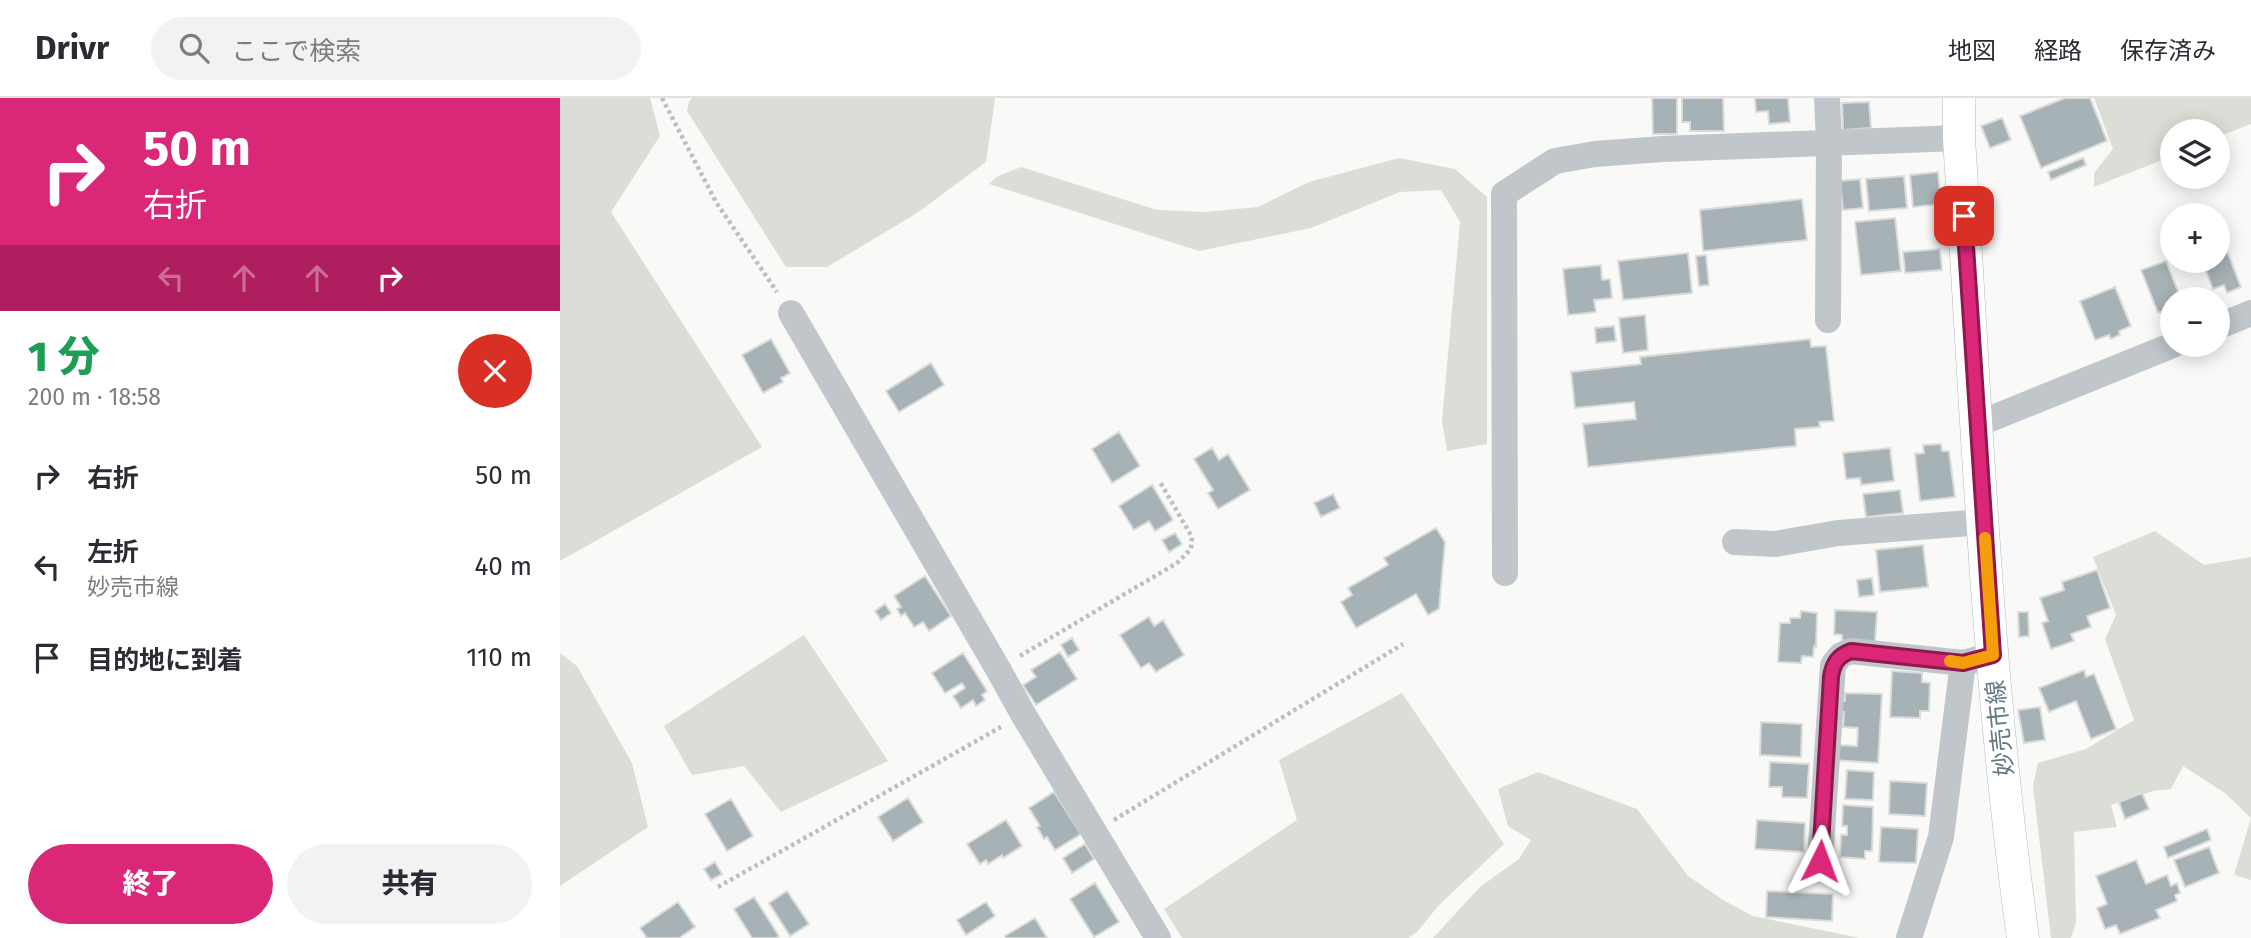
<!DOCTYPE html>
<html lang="ja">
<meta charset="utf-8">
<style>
body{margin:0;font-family:"Fira Sans","Noto Sans JP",sans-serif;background:#f2f2f3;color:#2b2b33;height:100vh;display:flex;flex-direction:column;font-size:26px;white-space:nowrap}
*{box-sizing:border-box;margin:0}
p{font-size:23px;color:#7c7c81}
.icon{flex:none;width:38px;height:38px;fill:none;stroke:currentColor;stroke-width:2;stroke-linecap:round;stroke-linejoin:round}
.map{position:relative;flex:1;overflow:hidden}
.details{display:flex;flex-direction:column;background:#fff;width:560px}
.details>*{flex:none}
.top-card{background:#db2777;color:#fff;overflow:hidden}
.controls{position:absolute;left:1600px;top:21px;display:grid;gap:14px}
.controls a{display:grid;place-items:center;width:70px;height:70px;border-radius:50%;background:#fff;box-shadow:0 4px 18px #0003;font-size:35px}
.pin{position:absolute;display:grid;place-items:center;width:60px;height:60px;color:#fff;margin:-30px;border-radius:14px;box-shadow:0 4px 10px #0006}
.me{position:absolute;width:77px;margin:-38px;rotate:3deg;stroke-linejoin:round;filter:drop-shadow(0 0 5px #0008)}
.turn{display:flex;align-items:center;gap:24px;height:147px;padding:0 28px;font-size:32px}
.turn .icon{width:91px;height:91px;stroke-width:2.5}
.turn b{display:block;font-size:49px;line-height:60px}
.lanes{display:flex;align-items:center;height:66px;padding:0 28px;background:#0003;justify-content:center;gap:35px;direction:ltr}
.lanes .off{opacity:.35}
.round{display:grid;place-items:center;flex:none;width:74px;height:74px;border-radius:37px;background:#f2f2f3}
.head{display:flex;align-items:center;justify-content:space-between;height:119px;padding:0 28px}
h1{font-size:42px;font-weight:800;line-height:52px;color:#1e9e55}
.primary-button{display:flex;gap:14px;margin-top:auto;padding:14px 28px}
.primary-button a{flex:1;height:80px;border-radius:42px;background:#db2777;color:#fff;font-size:28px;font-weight:800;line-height:80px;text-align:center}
.primary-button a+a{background:#f2f2f3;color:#2b2b33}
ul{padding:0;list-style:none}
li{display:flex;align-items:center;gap:21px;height:91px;padding:0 28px}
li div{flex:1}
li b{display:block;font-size:26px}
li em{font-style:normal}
header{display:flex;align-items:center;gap:42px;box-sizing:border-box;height:98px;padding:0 35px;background:#fff;border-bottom:2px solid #e1e1e2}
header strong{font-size:33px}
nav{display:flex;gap:38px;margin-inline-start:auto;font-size:24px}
.search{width:490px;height:63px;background:#f2f2f3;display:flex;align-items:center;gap:18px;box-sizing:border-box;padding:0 24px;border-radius:38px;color:#7c7c81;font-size:26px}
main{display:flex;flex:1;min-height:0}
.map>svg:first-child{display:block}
.green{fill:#daded6}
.building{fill:#a7b2b6;stroke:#dbdbd9;stroke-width:2}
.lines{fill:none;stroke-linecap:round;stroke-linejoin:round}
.major-casing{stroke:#b4babd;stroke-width:33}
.path{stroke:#babfc1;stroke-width:4.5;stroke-dasharray:3.5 3.5;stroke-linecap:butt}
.minor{stroke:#c0c6c9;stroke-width:26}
.major{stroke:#fff;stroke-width:32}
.route-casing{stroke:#8e194d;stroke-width:18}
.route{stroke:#db2777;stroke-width:12}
.slow{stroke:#f59e0b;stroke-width:12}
.labels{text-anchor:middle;stroke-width:7;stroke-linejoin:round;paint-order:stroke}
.street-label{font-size:24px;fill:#647982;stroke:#fff}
</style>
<header>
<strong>Drivr</strong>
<div class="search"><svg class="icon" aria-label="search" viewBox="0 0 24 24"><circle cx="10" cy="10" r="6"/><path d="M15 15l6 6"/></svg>ここで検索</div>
<nav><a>地図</a><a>経路</a><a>保存済み</a></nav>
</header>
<main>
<section class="details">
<div class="top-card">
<div class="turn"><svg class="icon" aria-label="right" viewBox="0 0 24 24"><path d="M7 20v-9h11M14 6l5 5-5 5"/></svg><div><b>50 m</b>右折</div></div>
<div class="lanes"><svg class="icon off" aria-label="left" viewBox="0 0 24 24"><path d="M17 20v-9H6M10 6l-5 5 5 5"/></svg><svg class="icon off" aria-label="ahead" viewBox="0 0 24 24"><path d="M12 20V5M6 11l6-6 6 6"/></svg><svg class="icon off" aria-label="ahead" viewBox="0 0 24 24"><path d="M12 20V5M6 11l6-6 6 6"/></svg><svg class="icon" aria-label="right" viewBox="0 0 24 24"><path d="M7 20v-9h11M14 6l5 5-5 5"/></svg></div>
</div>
<div class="head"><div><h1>1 分</h1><p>200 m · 18:58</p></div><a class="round" style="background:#d93025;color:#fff"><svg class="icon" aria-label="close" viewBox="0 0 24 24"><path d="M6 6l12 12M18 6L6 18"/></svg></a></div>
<ul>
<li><svg class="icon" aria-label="right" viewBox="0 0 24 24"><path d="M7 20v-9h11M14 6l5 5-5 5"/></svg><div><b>右折</b></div><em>50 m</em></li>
<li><svg class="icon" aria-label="left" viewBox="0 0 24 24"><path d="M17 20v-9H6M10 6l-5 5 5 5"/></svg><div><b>左折</b><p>妙売市線</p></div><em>40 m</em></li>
<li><svg class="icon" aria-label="arrive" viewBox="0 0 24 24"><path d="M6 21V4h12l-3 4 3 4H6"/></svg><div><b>目的地に到着</b></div><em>110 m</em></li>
</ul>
<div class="primary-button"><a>終了</a><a>共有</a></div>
</section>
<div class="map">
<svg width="1691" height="840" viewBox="0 0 1691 840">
<rect width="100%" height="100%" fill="#f9f9f7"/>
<path class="green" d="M0,0H90L100,38L51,114L202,349L0,463Z
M133,0H435L426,64L357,115L267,169H226L127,13L129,3Z
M1534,0H1691V26L1657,39V33H1612V58L1534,89V75L1553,51Z
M839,60L895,71L927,99V346L887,353L882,323L900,124L881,92L840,94L751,130L639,153L429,86L438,78L461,69L597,112L644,114L698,109L749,84Z
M1595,433L1644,467L1691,459V782L1674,777L1691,720L1665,695L1623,668L1611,691L1593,693L1551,707L1557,729L1514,734L1516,825L1511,840H1491L1473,688L1478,665L1526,651L1574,622L1545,541L1556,517L1533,459Z
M244,537L328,663L221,714L184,668L132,677L104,628Z
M0,555L17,568L72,665L88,729L0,788Z
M842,595L944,746L879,807L857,834L848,840H622L604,811L737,722L719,662Z
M978,674L1077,711L1128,778L1163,802L1193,818L1300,840H873L920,789L959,761L971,742L948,728L938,691Z"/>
<path class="building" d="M1092,0H1117V36H1093Z
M1122,0H1163L1164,33H1130V24H1122Z
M1195,0H1228L1230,24L1209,26L1208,13L1196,14Z
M1505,0H1530L1547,43L1481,70L1460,18Z
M1309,4L1311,30L1283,32L1282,5Z
M1442,20L1451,42L1430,50L1421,28Z
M1523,60L1526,67L1491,82L1488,74Z
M1378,74L1381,106L1353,109L1350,77Z
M1344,78L1347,110L1309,113L1306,81Z
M1300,81L1303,110L1283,112L1280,83Z
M1242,101L1247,142L1143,153L1140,112Z
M1335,120L1341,173L1301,177L1295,124Z
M1663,143L1681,189L1667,195L1664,187L1653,191L1642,163H1657V145Z
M1380,151L1382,172L1345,175L1343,154Z
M1128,155L1132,195L1063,202L1058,163Z
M1146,157L1149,187L1139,188L1136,158Z
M1606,163L1621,201H1612V210L1598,215L1581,172Z
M1041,167L1042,182L1050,181L1052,200L1034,202L1036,214L1008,217L1003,171Z
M1555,189L1571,228L1559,233L1560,237L1551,241L1549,237L1535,242L1520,203Z
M1085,217L1088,252L1063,255L1059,220Z
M1054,228L1056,243L1036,245L1035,230Z
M211,241L230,275L221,280L223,284L203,295L182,257Z
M1250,241L1251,249L1266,248L1274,323L1259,324L1260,329L1235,331L1236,348L1028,369L1023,326L1076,321L1074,304L1015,310L1011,274L1081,266L1080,259Z
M371,265L384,287L339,314L326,293Z
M559,334L580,368L552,385L532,351Z
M1381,346L1382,353H1389L1395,399L1360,403L1355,356L1364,355L1363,347Z
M652,350L659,362L668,356L690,392L658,411L648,395L653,392L634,361Z
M1330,350L1334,383L1301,387L1300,380L1286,381L1283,355Z
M592,387L613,422L595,433L589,423L574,432L559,408Z
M1340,392L1343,415L1306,419L1303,396Z
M773,396L780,410L761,419L754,405Z
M876,430L885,444L879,511L868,517L856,496L796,530L781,504L792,497L788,490L828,467L824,460Z
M615,435L622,446L609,454L602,442Z
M1363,447L1368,489L1320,494L1316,452Z
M1537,472L1550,510L1527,518L1531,529L1511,536L1514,543L1491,551L1482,525L1488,523L1480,500L1504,492L1502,484Z
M365,478L391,518L369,533L363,524L354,529L345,515L341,518L337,511L341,509L334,498Z
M1312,480L1314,497L1299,499L1297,482Z
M325,506L331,515L321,522L315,513Z
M1275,512L1317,514L1315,544L1282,542V537L1274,536Z
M1241,513L1257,515L1256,549L1254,548L1253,559L1242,558L1241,565L1218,564L1220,525H1230V520H1240Z
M1458,514H1468L1469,538L1459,539Z
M589,519L594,528L603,522L624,557L596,574L589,565L581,570L560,537Z
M512,540L519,552L508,559L501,547Z
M500,554L517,581L476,607L463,587L476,579L471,572Z
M403,555L427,593L422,597L425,602L416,608L413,602L401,610L393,598L405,590L402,585L385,595L372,575Z
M1524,572L1526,579L1534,576L1556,631L1531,641L1516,603L1489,614L1479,590Z
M1332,573L1362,575V584L1370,585L1369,613H1360V620L1330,619Z
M1285,595L1322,596L1318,665L1274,662L1275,647L1297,648L1298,630L1283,629L1284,614H1277L1278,603H1285Z
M1480,609L1485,642L1464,645L1458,612Z
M1201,624L1242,626L1241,659L1200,657Z
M1210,664L1249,666L1247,700L1222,699V689H1209Z
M1287,672L1314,674L1313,702L1285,701Z
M1330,683L1367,685L1365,718L1329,716Z
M494,694L521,736L495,752L487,739L484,741L477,729L480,728L469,710Z
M1582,695L1589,711L1565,721L1559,704Z
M348,700L363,724L333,743L318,719Z
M171,701L193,738L167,753L145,716Z
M1283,707L1313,709L1312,753H1305V761L1280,759L1281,737H1287V728H1282Z
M446,722L462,748L443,760L442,757L428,766L426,762L420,766L407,746Z
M1197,722L1245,725L1244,754L1195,751Z
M1321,729L1358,731L1356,765L1319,764Z
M1647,731L1651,742L1608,760L1604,749Z
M525,746L534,761L512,775L503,760Z
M1649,749L1659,775L1625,789L1614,762Z
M1576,762L1586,786L1607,777L1611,788L1617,785L1620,795L1615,797L1617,803L1596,812L1600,820L1560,836L1556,827L1545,831L1537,810L1547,806L1536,778Z
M155,764L162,776L151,782L144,771Z
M535,785L559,824L534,839L510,801Z
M227,793L249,826L230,838L209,805Z
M1207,793L1273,796L1272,823L1206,819Z
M194,799L219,838L216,840H192L174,811Z
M118,804L135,829L119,840H87L80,830Z
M426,804L435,818L406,837L397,822Z
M475,820L487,840H446L445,838Z"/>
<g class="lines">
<defs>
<path id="major" d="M1399,0V40C1416,307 1426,575 1463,840"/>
</defs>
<use href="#major" class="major-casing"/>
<path class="path" d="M102,0L156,104L217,194
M460,558L617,465L631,451L632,439L600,384
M554,722L843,546
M158,789L441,629"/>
<path class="minor" d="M1267,0L1269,44L1268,222
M231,215L438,571L463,616L598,840
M1657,229L1691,215
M1418,326L1613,247
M1175,444L1215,446L1278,435L1424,424
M945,475L944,96L995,63L1035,56L1102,51L1399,40
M1260,763L1273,567L1281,557L1291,553L1403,565
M1349,840L1381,739L1403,565L1418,561"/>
<use href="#major" class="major"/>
</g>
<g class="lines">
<defs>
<path id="route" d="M1260,763L1271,579C1273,565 1278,558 1291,553L1403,565L1433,557L1404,118"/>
</defs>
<use href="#route" class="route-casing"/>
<use href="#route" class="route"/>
<path class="slow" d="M1390,563L1403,565L1433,557L1425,440"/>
</g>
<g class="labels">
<g class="street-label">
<text transform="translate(1440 630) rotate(-96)" y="8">妙売市線</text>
</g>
</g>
</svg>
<div class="controls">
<a><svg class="icon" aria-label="layers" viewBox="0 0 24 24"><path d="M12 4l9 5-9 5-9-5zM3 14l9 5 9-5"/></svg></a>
<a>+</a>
<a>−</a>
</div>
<div class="pin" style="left:1404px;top:118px;background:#d93025"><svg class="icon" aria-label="arrive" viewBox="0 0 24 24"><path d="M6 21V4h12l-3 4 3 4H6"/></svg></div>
<svg class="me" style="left:1260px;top:763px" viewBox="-20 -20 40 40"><path d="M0-17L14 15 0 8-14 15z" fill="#db2777" stroke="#fff" stroke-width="4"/></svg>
</div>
</main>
